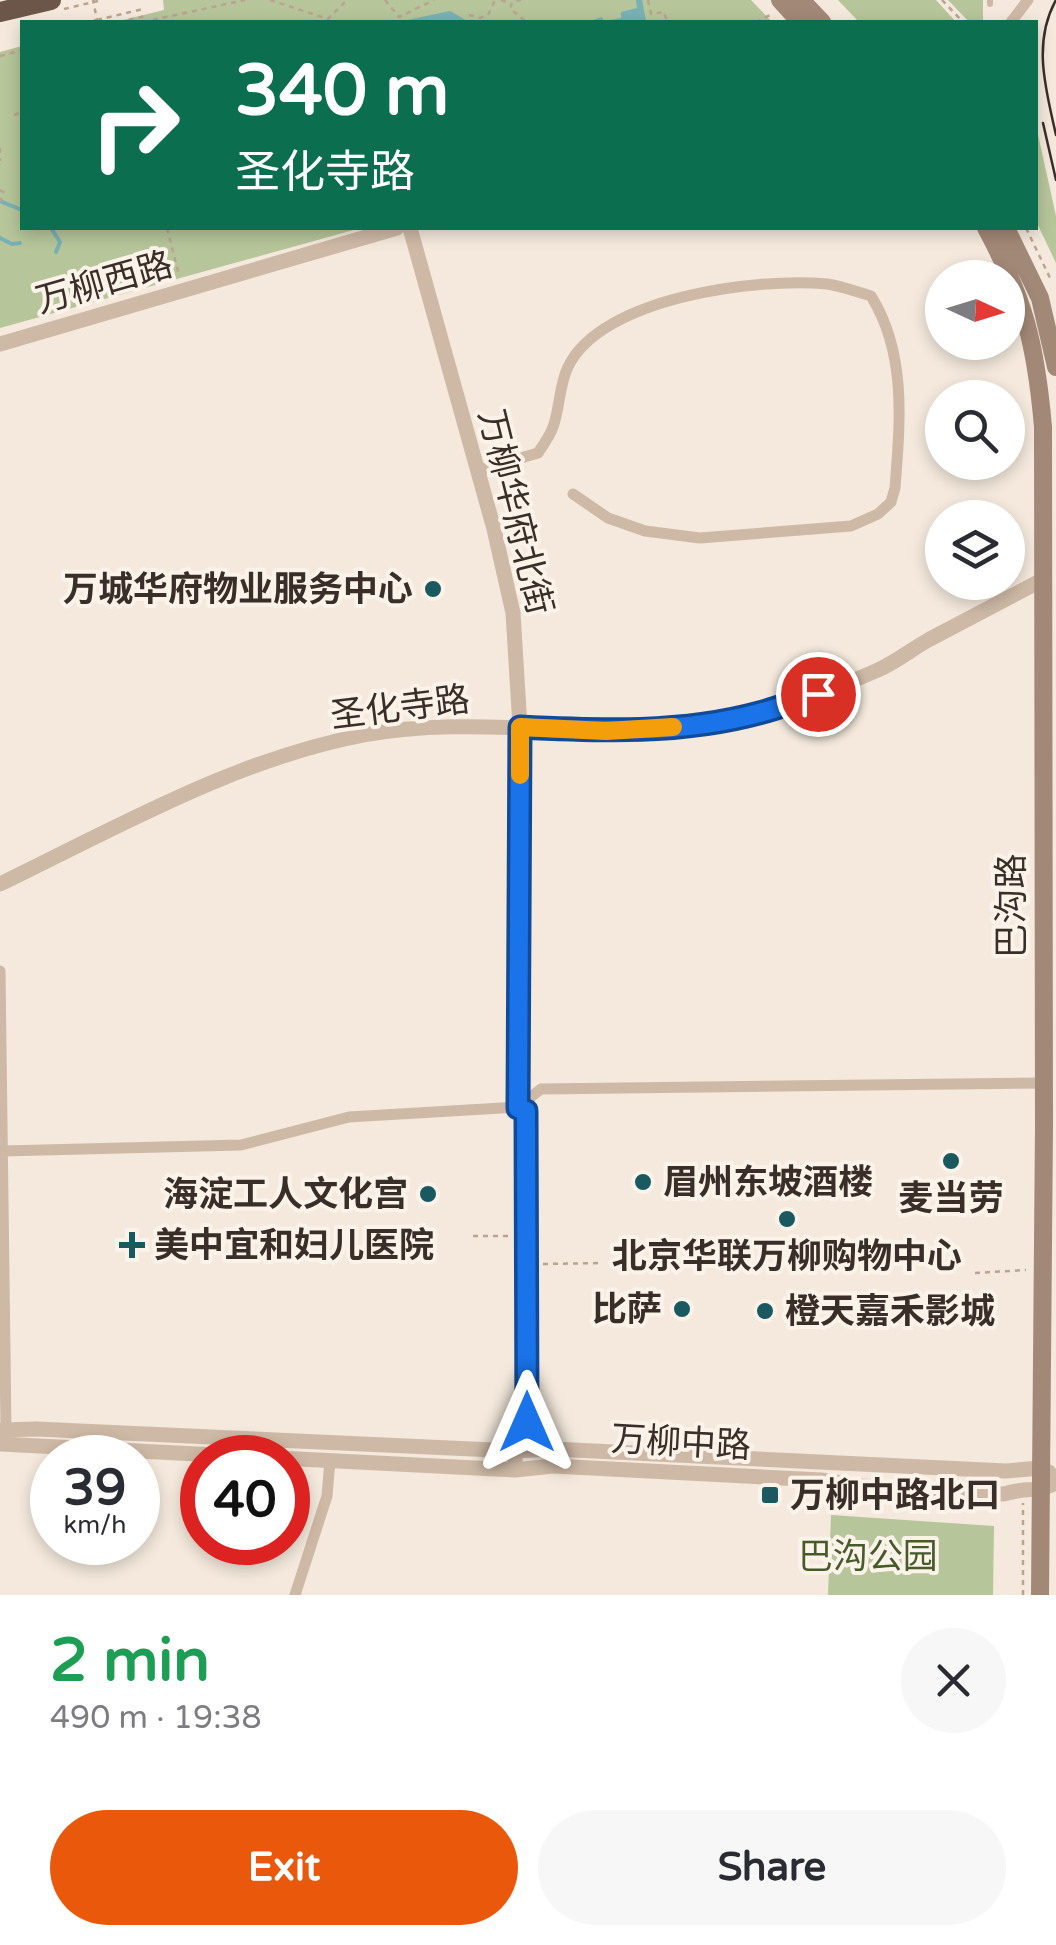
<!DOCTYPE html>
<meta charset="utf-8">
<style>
body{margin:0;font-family:"Varela Round","Noto Sans SC",sans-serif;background:#f7f7f7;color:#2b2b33;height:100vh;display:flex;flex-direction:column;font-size:38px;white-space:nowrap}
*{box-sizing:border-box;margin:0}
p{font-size:32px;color:#7c7c81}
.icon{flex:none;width:55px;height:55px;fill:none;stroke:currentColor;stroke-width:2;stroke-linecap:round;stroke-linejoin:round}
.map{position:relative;height:1595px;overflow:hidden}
.details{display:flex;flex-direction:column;background:#fff;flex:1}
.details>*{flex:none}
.guide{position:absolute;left:20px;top:20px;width:1018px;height:210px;border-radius:0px;box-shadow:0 5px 15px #0003;background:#0b6e4f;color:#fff;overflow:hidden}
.needle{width:65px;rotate:94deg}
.fabs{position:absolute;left:925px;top:260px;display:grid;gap:20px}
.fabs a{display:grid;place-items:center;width:100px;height:100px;border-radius:50%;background:#fff;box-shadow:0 5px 15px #0003;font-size:50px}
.speed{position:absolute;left:30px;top:1435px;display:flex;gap:20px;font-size:50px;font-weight:700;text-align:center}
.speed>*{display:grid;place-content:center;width:130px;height:130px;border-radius:50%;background:#fff;box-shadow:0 5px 15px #0003;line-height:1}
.speed small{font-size:25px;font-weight:400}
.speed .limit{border:15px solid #d22;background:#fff;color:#111}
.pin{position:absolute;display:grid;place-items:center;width:85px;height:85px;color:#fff;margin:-42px;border:5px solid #fff;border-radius:50%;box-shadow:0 2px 10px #0007}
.me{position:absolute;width:110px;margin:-55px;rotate:0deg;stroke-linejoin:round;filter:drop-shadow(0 0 8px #0008)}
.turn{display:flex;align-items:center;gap:35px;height:210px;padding:0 50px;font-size:45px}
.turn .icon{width:130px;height:130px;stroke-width:2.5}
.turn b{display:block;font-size:70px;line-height:85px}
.round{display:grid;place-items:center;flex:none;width:105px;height:105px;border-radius:52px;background:#f7f7f7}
.headline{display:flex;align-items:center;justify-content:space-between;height:170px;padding:0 50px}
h1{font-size:60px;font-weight:700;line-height:75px;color:#1e9e55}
.cta{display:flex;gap:20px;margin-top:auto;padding:20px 50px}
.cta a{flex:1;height:115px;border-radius:60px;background:#ea580c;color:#fff;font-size:40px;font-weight:700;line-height:115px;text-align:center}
.cta a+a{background:#f7f7f7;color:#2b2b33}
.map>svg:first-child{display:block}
.green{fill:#b6c59a}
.water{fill:#78b1b4}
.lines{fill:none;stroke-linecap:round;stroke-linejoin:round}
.stream{stroke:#78b1b4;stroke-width:4}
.path{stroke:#baa390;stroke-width:2.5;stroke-dasharray:5 5;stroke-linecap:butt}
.service{stroke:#ceb9a6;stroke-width:6}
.minor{stroke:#ceb9a6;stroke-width:11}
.tertiary{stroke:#ceb9a6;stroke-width:15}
.secondary{stroke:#a28877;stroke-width:18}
.trunk{stroke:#6c564a;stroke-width:20}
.tram{stroke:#392e28;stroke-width:2.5}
.path-bridge{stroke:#baa390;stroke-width:2.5;stroke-dasharray:5 5;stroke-linecap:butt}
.route-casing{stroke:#114b97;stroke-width:25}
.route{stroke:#1a73e8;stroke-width:18}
.slow{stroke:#f59e0b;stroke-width:18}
.poi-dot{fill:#19595f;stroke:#fbf3e9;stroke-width:4}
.labels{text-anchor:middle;stroke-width:8;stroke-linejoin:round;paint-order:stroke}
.street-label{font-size:35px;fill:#392e28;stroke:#fbf3e9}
.poi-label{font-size:35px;font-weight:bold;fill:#392e28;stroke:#fbf3e9;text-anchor:start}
.park-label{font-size:35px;fill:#475a29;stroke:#fbf3e9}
</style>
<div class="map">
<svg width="1056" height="1595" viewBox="0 0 1056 1595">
<rect width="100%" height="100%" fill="#f4e9dc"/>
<path class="green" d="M163,0H751L772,22H115L164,10Z
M838,0H936L956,22H859Z
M948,0H983V22H969Z
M22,46V228H361L0,328V52Z
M1035,121L1056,216V263L1035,219Z
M831,1515L994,1526L993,1595H828Z"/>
<path class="water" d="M636,0H642L646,21L650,22H587L602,17L604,21L621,18V12L637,8Z
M450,11L469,22H398Z"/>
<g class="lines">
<path class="stream" d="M0,201L22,210
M51,228L60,242L56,252
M0,238L12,244L20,243"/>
<path class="path" d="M270,0L328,19L347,0
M385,0L399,17L434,0
M501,0L509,3
M521,0L513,1L510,8L526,22
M648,0L651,14L664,12L667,22
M942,0L963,22
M64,9L102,0
M469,15L480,18L488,15L495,0
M97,20L143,9
M119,22L146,16
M143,22L245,0
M756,22L772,14
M0,56L22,50
M14,115L22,112
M0,148V161
M0,190L5,193
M0,202L2,198
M167,228L179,275
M1026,228L1050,278
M473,1236H510
M543,1264L601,1263
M975,1273L1026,1270
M1023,1595V1503"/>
<path class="service" d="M990,4V0"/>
<path class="minor" d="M1011,22L1028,0
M477,471L538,453C543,445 550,436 553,427C560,408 559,385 568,367C601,297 759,277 827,284C842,286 857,292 871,296C907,354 900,422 895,488L891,502L878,514L851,526L700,538L645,531L608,518L573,494
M0,971L6,1429
M3,1151L241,1145L349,1117L518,1107L541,1089L1044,1083
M295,1595L327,1496L330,1460"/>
<path class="tertiary" d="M410,228L494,529L513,613L520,727L518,1107L526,1111L527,1422L515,1451V1470
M0,344L397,228
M0,884C116,828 236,759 364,735C472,715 581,739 689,726C754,718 818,697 878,670C896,662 912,649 930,639C968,619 1006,599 1044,579
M0,1430L36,1429L515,1451L553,1449L1006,1471L1040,1468L1049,1472
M0,1444L515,1470L553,1466L821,1480L862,1486L1004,1494C1024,1487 1036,1493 1056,1483"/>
<path class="secondary" d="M780,0L800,22
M801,0L822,22
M986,228C1025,300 1036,346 1043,427L1044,1126L1040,1595
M1006,228L1040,298L1056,367"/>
<path class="trunk" d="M0,12L51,0"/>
<path class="tram" d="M1056,0C1032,43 1046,90 1056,135
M1043,123L1056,180"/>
<path class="path-bridge" d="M84,22L97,20L93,0"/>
</g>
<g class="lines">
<defs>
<path id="route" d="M527,1422L526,1111L518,1108L520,727C600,731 682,734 759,713C779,708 799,700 818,694"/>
</defs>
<use href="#route" class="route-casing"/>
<use href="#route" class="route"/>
<path class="slow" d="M520,775V727L606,731L673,727"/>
</g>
<g class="poi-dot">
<circle cx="433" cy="589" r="10"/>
<circle cx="951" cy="1161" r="10"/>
<circle cx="643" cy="1182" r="10"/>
<circle cx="428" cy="1194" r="10"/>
<circle cx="787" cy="1219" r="10"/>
<path d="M127 1230h10v10h10v10h-10v10h-10v-10h-10v-10h10z"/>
<circle cx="682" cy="1309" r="10"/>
<circle cx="765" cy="1311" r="10"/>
<rect x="760" y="1485" width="20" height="20" rx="5"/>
</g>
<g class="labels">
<g class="street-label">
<text transform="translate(104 282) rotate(-16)" y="12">万柳西路</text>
<text transform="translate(516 512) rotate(76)" y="12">万柳华府北街</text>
<text transform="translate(400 707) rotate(-7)" y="12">圣化寺路</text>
<text transform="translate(1011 906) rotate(-90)" y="12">巴沟路</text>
<text transform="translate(681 1442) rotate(3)" y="12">万柳中路</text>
</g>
<g class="poi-label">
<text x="413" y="601" text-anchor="end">万城华府物业服务中心</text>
<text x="663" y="1194">眉州东坡酒楼</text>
<text x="408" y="1206" text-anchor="end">海淀工人文化宫</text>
<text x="951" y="1210" text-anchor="middle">麦当劳</text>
<text x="154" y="1257">美中宜和妇儿医院</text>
<text x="787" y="1268" text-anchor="middle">北京华联万柳购物中心</text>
<text x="662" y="1321" text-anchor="end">比萨</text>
<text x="785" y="1323">橙天嘉禾影城</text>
<text x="790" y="1507">万柳中路北口</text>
</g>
<g class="park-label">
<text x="868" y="1568">巴沟公园</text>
</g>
</g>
</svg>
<div class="fabs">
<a><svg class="needle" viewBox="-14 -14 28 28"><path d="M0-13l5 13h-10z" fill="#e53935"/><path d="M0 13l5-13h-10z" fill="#7c7c81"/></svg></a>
<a><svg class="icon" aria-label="search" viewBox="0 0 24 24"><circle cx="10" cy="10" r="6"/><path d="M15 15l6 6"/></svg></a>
<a><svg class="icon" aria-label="layers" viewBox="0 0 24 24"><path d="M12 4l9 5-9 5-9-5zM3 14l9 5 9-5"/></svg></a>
</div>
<div class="speed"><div>39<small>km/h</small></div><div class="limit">40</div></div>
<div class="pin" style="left:818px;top:694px;background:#d93025"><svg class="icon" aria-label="arrive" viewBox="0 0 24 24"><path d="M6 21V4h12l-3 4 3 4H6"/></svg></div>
<svg class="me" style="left:527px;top:1422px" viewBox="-20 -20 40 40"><path d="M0-17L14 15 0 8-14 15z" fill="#1a73e8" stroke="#fff" stroke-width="4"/></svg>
<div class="guide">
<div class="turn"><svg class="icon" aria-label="right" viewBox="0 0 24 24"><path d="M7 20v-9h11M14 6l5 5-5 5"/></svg><div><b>340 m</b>圣化寺路</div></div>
</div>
</div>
<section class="details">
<div class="headline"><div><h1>2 min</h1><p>490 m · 19:38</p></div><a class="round"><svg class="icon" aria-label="close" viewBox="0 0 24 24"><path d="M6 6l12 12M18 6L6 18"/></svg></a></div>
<div class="cta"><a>Exit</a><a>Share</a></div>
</section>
